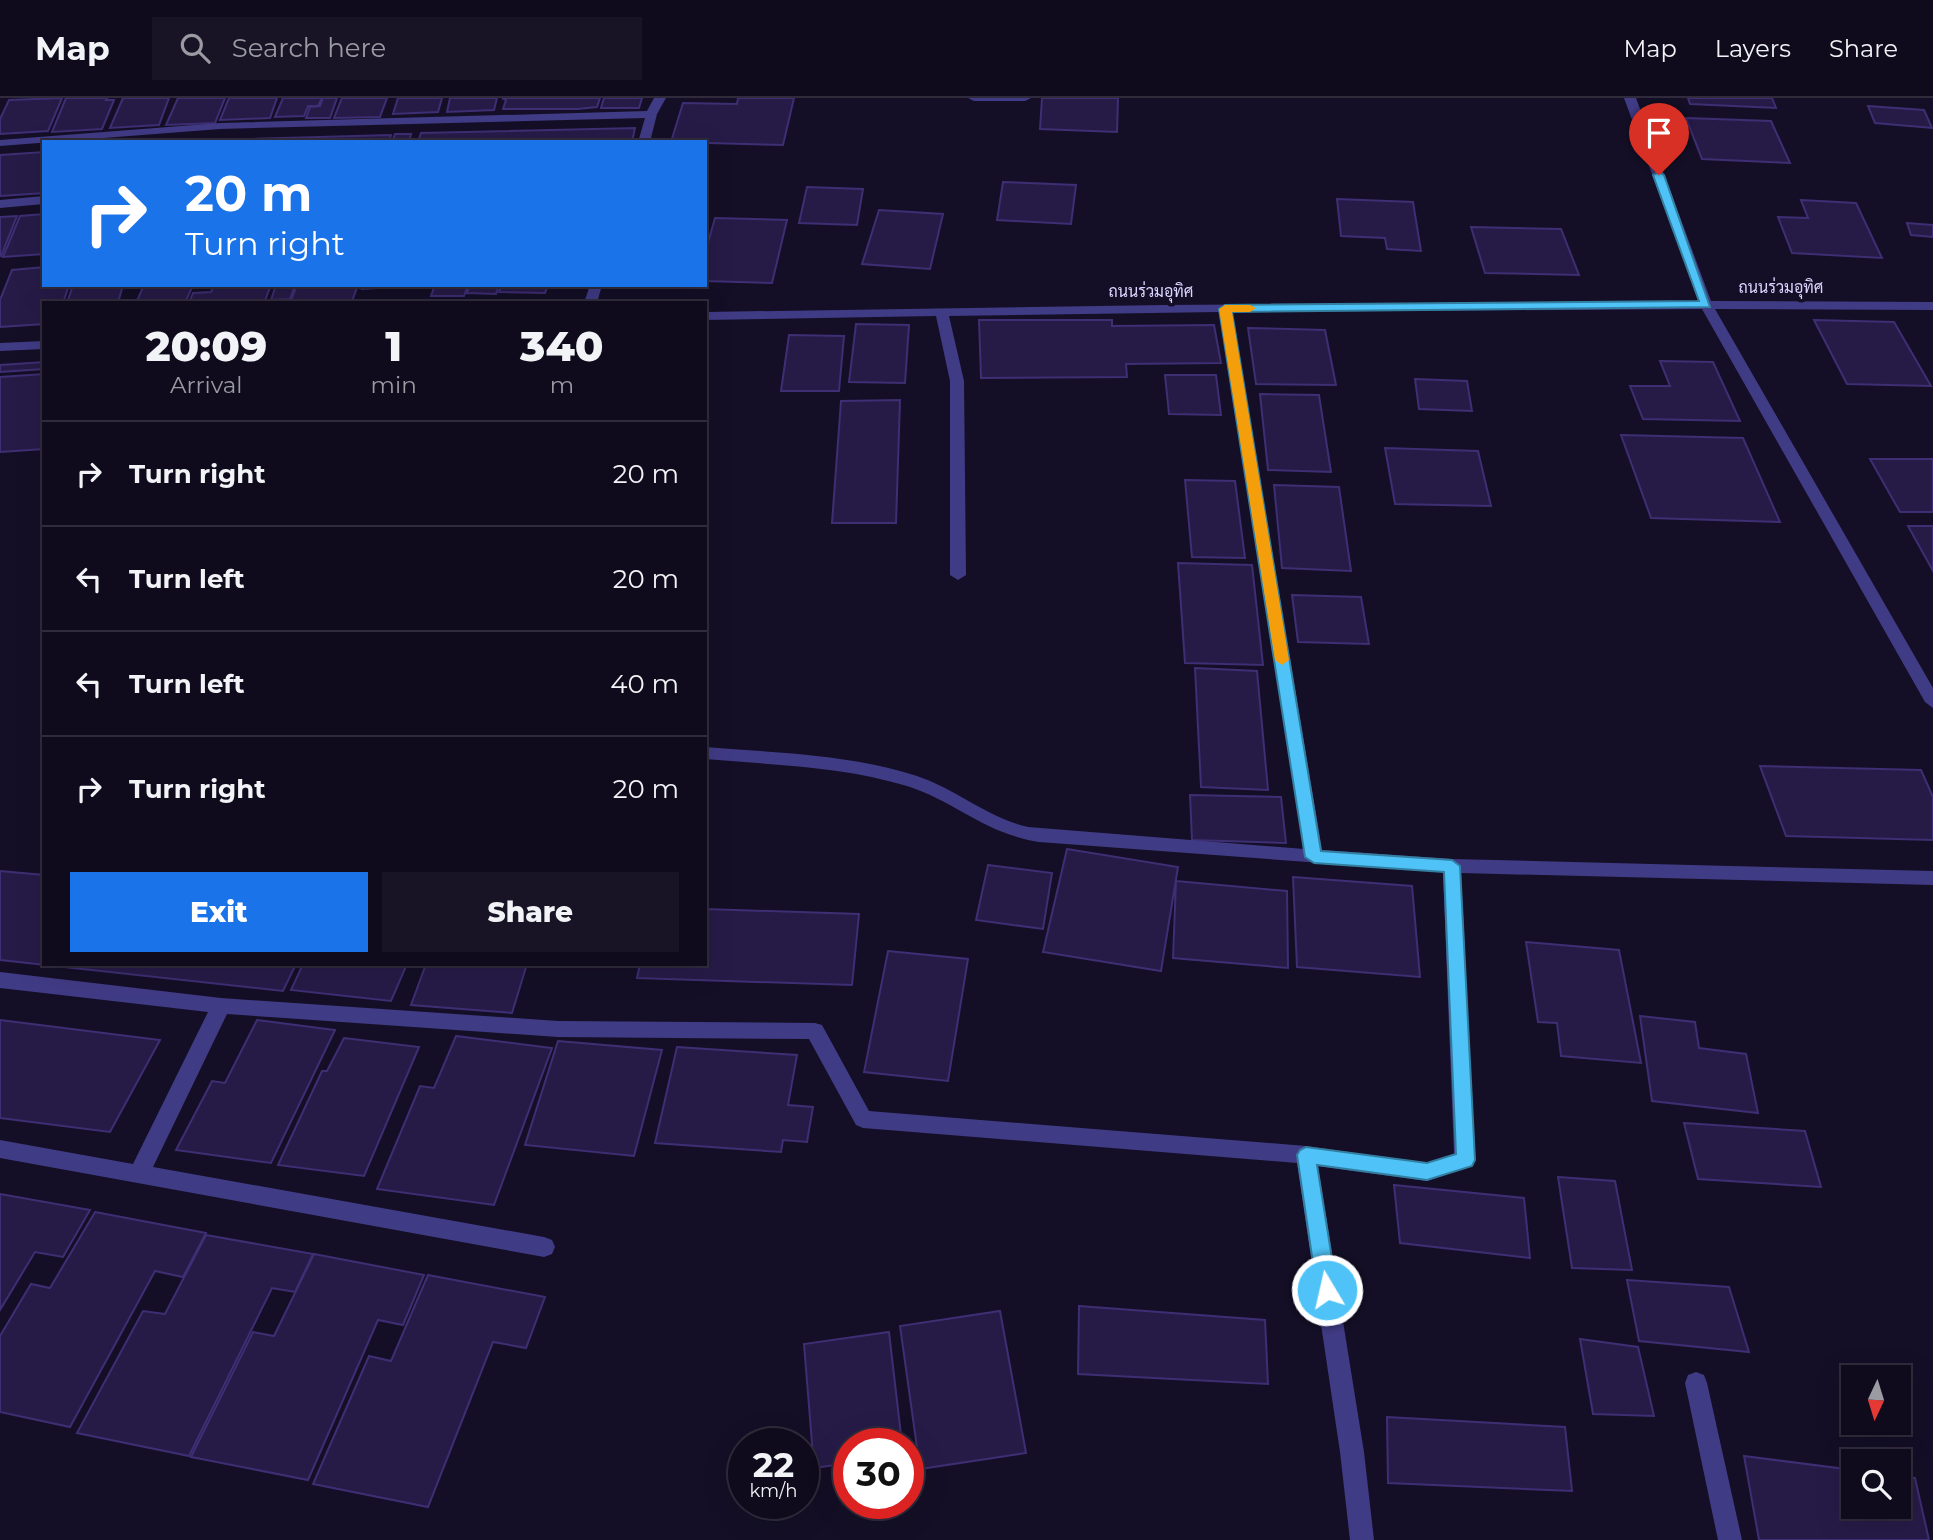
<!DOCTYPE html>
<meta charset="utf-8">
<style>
body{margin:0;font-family:Montserrat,Sarabun,sans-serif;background:#181425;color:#f1f3f6;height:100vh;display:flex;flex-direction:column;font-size:26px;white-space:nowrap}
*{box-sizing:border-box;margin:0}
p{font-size:23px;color:#9b9ba3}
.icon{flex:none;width:38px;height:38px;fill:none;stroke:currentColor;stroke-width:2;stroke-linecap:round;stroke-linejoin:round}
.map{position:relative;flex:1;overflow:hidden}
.side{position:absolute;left:42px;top:203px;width:665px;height:665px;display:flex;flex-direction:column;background:#0f0b1c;border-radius:0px;box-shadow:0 7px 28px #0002,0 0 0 2px #2f2b3b}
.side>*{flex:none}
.banner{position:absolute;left:42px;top:42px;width:665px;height:147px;border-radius:0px;box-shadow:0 7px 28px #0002,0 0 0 2px #2f2b3b;background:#1a73e8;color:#fff;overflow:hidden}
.needle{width:46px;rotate:184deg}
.fabs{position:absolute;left:1841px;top:1267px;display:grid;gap:14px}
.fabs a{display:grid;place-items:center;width:70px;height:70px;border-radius:0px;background:#0f0b1c;box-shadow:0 7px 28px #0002,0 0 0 2px #2f2b3b;font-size:35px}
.speed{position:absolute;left:728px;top:1330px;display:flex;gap:14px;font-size:35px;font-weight:700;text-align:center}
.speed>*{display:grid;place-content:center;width:91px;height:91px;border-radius:50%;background:#0f0b1c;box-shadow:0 7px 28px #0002,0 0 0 2px #2f2b3b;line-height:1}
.speed small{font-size:18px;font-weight:400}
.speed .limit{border:10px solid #d22;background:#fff;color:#111}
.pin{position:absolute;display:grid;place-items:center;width:60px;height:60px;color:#fff;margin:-72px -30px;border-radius:50% 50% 50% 0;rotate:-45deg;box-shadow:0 0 7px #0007}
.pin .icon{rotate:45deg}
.me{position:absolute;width:77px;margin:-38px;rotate:351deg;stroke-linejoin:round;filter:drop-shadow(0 0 5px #0008)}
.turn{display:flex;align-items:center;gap:24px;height:147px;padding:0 28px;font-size:32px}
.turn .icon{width:91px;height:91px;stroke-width:2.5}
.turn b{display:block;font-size:49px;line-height:60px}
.eta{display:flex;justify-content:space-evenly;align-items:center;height:119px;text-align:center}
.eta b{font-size:42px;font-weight:800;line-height:49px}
.primary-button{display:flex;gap:14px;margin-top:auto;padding:14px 28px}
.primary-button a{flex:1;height:80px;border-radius:0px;background:#1a73e8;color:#fff;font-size:28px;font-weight:800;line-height:80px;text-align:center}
.primary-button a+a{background:#181425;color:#f1f3f6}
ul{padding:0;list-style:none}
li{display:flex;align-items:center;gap:21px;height:105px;padding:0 28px;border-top:2px solid #2f2b3b}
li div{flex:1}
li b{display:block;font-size:26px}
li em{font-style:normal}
header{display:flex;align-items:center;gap:42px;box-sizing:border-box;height:98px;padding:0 35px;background:#0f0b1c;border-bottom:2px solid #2f2b3b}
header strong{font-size:33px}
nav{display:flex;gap:38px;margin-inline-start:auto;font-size:24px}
.search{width:490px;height:63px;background:#181425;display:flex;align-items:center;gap:18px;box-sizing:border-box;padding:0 24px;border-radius:0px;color:#9b9ba3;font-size:26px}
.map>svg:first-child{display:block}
.building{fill:#261b47;stroke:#3e2e73;stroke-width:2}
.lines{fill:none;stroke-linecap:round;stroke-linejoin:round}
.lane{fill:#403b85;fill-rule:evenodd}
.street{fill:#403b85;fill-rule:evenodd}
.route{fill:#4fc3f7;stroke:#337fa1;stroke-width:2}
.slow{fill:#f59e0b}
.labels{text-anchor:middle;stroke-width:7;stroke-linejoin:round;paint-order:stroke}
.far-street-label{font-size:16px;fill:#dbd5ff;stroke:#140f26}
</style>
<header>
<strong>Map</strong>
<div class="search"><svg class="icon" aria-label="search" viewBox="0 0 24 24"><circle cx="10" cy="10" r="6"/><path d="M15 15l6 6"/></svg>Search here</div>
<nav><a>Map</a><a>Layers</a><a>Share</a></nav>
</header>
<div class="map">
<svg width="1933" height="1442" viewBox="0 0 1933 1442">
<rect width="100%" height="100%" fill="#140f26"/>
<path class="building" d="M62,0L48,33L0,36V21L9,2Z
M66,0H107L106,2H114L102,31L52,34Z
M123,0H169L159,27L110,30Z
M178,0H225L215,25L166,27Z
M229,0H277L270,20L220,22Z
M283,0H322L318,8H308L304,18L275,19Z
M323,0H337L330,20H306L310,9L320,8Z
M342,0H387L380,19L334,20Z
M398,0H442L438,14L393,16Z
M450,0H497L494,12L447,14Z
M502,0H600L597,9L577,11H503L506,2Z
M604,0H642L639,10H601Z
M738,0H794L783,47L671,44L683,5L737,6Z
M1042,0H1118L1117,34L1040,31Z
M1688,0H1772L1776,10L1690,6Z
M1868,8L1924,12L1932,30L1875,25Z
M1686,20L1771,23L1790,65L1702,61Z
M635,30L632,44H418L421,35Z
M395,36H411L409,44H392Z
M391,37L389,44H207V42Z
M44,54V95L0,98V57Z
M1003,84L1076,87L1071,126L997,122Z
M807,89L863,91L857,127L799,125Z
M1337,101L1413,104L1421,153L1387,151L1385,140L1341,138Z
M1801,102L1856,105L1882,160L1792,155L1778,119L1808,120Z
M879,112L943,116L930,171L862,166Z
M44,116V156L3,159L20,118Z
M17,118L1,158H0V119Z
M715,120L787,122L772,185L705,183V155Z
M1907,125L1933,127V139L1911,137Z
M1471,129L1561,131L1579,177L1485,175Z
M44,169V187H69L63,205H44V226L0,229V202L12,172Z
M73,187H123L118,205H67Z
M144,187H193L185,205H136Z
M214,187H271L264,205H189L193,195L211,194Z
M276,187H295L290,201L271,202Z
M297,187H358L352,203L290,205Z
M363,187H431L362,191Z
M435,187H468L464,198H431Z
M470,187H499L496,196L467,195Z
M502,187H548L545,195L499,194Z
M979,222H1112V228L1214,227L1221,265L1126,266L1127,279L981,280Z
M1814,222L1894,224L1931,288L1847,286Z
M856,226L909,227L905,285L849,284Z
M1248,230L1325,232L1336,287L1256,286Z
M789,237L844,238L839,293H781Z
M1660,263L1713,264L1740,323L1643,321L1630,288H1670Z
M44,264V271L0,274V267Z
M44,276V351L0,354V279Z
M1165,277H1216L1221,317L1169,316Z
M1415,281L1467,283L1472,313L1419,311Z
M1260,296L1319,297L1331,374L1268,372Z
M900,302L896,425H832L841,303Z
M1621,337L1743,340L1780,424L1651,420Z
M1385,350L1478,353L1491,408L1395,406Z
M1870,361H1933V414H1900Z
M1185,382L1235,383L1245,460L1192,459Z
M1274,387L1339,389L1351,473L1282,470Z
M1908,428H1933V473Z
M1178,465L1252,467L1263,567L1185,565Z
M1292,497L1361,499L1369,546L1298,544Z
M1195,570L1257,573L1268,692L1201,689Z
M1760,668L1921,672L1933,699V742L1786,738Z
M1190,697L1281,699L1286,745L1192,742Z
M1067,751L1178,769L1161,873L1043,854Z
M988,767L1052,775L1043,831L976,822Z
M0,773L44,777V866H296L283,893L0,862Z
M1293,779L1412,788L1420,879L1297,869Z
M1176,783L1287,793L1288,870L1173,860Z
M705,811L859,816L852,887L637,880L640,866H705Z
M1526,844L1619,852L1641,965L1561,958L1557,925L1538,924Z
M888,853L968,861L948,983L864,974Z
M303,866H407L391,903L291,892Z
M426,866H527L512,915L411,907Z
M1640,918L1695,924L1699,950L1746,956L1758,1015L1652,1003Z
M0,922L160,942L110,1034L0,1020Z
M257,922L335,932L271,1065L176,1052L212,983L225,985Z
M456,938L552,950L494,1107L377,1091L420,988L434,990Z
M344,940L419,949L364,1078L278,1067L322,973H327Z
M558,943L662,952L634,1058L525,1047Z
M677,949L797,957L788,1007L813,1009L807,1044L783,1042L781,1054L655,1045Z
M1684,1025L1805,1033L1821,1089L1698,1081Z
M1558,1079L1615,1083L1632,1172L1572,1170Z
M1394,1087L1524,1100L1530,1160L1400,1145Z
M0,1096L90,1112L63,1159L35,1154L0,1212Z
M95,1114L206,1135L183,1179L155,1173L70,1329L0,1314V1238L31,1186L50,1190Z
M206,1137L313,1156L295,1194L272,1190L189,1358L77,1335L143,1213L165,1216Z
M314,1156L424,1177L403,1227L378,1222L308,1382L191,1359L253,1234L274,1238Z
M428,1177L545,1199L526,1250L493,1244L428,1409L313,1386L369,1258L391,1263Z
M1627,1182L1729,1189L1749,1254L1639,1243Z
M1079,1208L1265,1222L1268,1286L1078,1276Z
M1000,1213L1026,1355L920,1371L900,1228Z
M889,1234L902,1346H849V1365L814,1370L804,1246Z
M1580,1241L1638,1249L1654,1318L1593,1316Z
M1387,1319L1565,1329L1572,1393L1388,1385Z
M1744,1358L1853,1372V1409H1899V1377L1915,1380L1929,1442H1759Z"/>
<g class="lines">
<path class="lane" d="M1696,1274L1704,1277L1707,1285L1742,1442H1718L1685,1285L1688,1277Z"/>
<path class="street" d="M654,0H666L657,16L650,44H638L645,20L220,31L0,48V42L220,25L647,13Z
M968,0H1031L1025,3H974Z
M1624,0H1636L1711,203L1933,204V212L1715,211L1933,590V610L1925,604L1702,211L1232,214L1322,752L1452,761L1933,773V787L1461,775L1475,1062L1472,1068L1427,1083L1318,1068L1364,1354L1374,1442H1350L1340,1354L1297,1065L863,1030L856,1027L809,941L558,939L227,916L153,1069L544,1139L552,1142L555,1149L552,1156L544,1159L0,1060V1042L133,1066L208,914L0,890V874L221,900L558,923L815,925L822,927L869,1013L1306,1048L1427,1065L1454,1056L1443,774L1039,744C983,735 957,704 907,688C842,668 772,667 705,661V649C776,655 849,656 917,678C956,691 988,720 1028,729L1304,751L1219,214L949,218L964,283L966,477L958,482L950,477V283L936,218L705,222V214L1165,207L1699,203Z
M44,98V106L0,110V102Z
M590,187H602L597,205H584Z
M44,243V251L0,253V245Z"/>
</g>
<path class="route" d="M1659,74L1664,77L1710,209L1232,214L1321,753L1452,762L1460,768L1475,1062L1472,1068L1427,1082L1317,1067L1337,1192L1334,1199L1327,1202L1320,1199L1317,1192L1297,1057L1300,1052L1306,1049L1427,1065L1456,1056L1444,774L1314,765L1305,759L1219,211L1225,207L1699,203L1653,77Z"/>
<path class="slow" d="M1225,207H1250L1256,210L1250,214H1232L1289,562L1282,567L1275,562L1219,211Z"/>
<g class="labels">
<g class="far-street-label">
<text x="1781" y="195">ถนนร่วมอุทิศ</text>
<text x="1151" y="199">ถนนร่วมอุทิศ</text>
</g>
</g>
</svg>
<div class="fabs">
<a><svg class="needle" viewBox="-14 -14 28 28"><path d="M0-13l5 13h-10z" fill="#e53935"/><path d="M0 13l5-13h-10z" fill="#9b9ba3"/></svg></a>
<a><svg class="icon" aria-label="search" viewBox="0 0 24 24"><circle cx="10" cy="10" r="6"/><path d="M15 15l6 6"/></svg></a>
</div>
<div class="speed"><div>22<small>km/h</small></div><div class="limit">30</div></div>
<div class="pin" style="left:1659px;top:77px;background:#d93025"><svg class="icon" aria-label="arrive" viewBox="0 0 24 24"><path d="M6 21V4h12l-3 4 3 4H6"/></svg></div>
<svg class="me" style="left:1327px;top:1192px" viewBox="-20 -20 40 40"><circle r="17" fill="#4fc3f7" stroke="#fff" stroke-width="3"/><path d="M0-11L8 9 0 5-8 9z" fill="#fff"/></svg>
<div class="banner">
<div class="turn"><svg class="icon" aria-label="right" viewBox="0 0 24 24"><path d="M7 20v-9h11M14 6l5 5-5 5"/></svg><div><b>20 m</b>Turn right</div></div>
</div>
<section class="side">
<div class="eta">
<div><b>20:09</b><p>Arrival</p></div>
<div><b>1</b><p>min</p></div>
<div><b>340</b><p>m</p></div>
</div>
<ul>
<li><svg class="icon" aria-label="right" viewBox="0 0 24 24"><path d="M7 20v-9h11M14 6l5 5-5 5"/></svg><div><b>Turn right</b></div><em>20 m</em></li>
<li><svg class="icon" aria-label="left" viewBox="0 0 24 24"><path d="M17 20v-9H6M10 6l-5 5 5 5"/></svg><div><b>Turn left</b></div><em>20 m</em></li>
<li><svg class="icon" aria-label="left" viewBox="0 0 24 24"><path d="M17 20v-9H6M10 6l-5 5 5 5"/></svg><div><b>Turn left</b></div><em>40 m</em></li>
<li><svg class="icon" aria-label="right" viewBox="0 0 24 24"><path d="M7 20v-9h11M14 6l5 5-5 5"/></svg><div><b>Turn right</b></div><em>20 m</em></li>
</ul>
<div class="primary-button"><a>Exit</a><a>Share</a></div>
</section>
</div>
